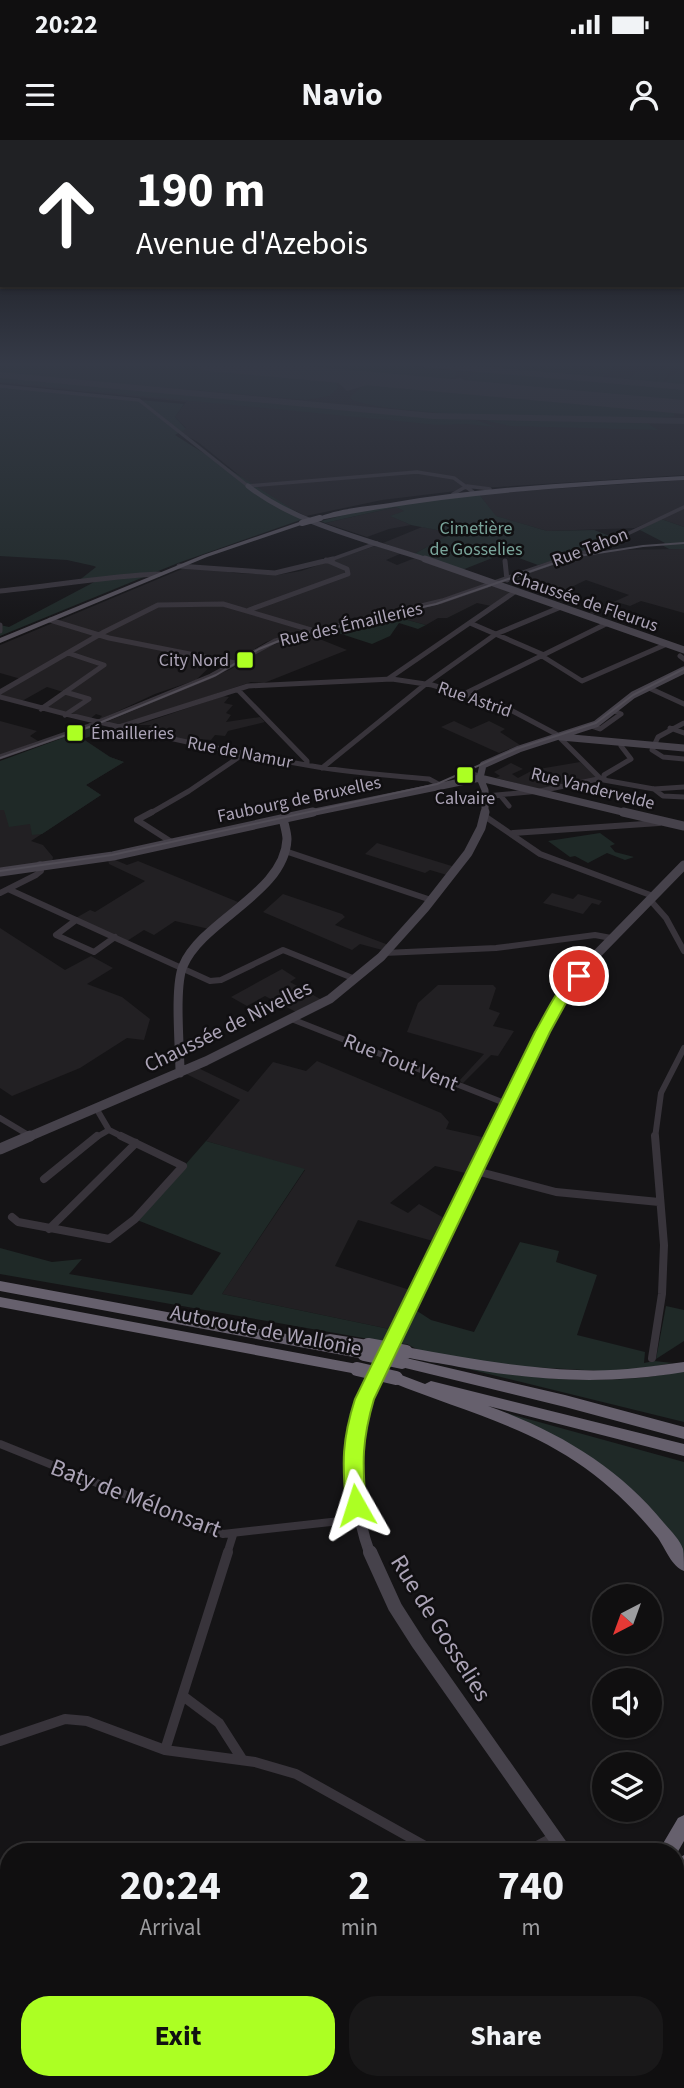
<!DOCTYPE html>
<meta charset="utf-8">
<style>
body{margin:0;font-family:"Source Sans 3",sans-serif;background:#191819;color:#f1f3f6;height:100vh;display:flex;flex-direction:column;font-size:26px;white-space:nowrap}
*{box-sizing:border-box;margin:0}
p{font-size:23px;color:#9c9c9f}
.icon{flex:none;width:38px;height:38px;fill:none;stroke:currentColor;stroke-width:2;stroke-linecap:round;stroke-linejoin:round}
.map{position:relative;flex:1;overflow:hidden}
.sheet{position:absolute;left:0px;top:1703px;width:684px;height:247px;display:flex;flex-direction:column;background:#100f10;border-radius:28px 28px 0 0;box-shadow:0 2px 5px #0004,0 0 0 2px #302f30}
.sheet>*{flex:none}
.guide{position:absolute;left:0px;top:0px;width:684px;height:147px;box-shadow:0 2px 5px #0004,0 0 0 2px #302f30;background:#202124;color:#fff;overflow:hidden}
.needle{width:46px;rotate:221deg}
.buttons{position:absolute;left:592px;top:1444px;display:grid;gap:14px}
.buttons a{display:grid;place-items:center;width:70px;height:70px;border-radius:50%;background:#100f10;box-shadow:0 2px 5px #0004,0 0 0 2px #302f30;font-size:35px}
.pin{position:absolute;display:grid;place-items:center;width:60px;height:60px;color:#fff;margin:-30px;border:4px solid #fff;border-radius:50%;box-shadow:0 2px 7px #0007}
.me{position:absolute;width:77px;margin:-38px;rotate:354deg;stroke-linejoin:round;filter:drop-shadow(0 0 5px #0008)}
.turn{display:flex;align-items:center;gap:24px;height:147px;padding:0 21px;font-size:32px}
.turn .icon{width:91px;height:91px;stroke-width:2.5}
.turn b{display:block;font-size:49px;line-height:60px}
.eta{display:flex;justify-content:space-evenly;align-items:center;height:119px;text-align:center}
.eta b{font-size:42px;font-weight:700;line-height:49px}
.action{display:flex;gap:14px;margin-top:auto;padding:14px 21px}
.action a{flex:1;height:80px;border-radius:28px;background:#acff23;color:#111;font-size:28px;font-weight:700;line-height:80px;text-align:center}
.action a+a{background:#191819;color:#f1f3f6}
.status{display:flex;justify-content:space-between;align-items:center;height:49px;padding:0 35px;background:#100f10;direction:ltr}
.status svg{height:19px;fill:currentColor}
header{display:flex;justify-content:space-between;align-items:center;height:91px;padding:0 21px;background:#100f10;font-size:32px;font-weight:700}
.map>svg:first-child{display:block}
.built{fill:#222023}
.green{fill:#1f2927}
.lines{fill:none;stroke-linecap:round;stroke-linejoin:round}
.taxiway{fill:#333036;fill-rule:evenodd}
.runway{fill:#333036;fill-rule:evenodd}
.street-far4{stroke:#38343b;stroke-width:3.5}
.street-far3{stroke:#38343b;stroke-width:5}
.street-far2{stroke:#38343b;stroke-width:6}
.street-far1{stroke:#38343b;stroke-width:8}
.street{stroke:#38343b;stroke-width:10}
.secondary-far4{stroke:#46424b;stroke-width:5}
.secondary-far3{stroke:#46424b;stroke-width:7}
.secondary-far2{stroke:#46424b;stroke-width:9}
.secondary-far1{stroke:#46424b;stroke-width:11}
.secondary{stroke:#46424b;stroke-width:14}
.primary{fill:#55505a;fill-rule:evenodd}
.highway{fill:#66606d;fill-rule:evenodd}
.tram{stroke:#514d56;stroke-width:2}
.primary-bridge{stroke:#55505a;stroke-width:6}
.highway-bridge{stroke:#66606d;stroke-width:14}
.route{fill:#acff23;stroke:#70a617;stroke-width:2}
.poi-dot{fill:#acff23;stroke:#100f11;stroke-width:2.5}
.labels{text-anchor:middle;stroke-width:5;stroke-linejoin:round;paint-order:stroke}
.far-park-label{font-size:18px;fill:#79a49a;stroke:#100f11}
.far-street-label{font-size:18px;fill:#aca4b7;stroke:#100f11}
.far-poi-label{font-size:18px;fill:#aca4b7;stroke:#100f11;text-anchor:end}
.street-label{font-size:21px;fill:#aca4b7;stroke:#100f11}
.near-street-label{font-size:24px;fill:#aca4b7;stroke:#100f11}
</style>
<div class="status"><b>20:22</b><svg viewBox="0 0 49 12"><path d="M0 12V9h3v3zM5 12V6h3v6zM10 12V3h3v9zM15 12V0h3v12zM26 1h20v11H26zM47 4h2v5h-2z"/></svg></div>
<header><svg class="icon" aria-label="menu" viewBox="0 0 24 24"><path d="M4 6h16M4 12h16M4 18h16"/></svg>Navio<svg class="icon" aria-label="person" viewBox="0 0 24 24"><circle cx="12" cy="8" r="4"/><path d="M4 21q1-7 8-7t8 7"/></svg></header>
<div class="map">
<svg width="684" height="1948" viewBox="0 0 684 1948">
<rect width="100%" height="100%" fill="#151416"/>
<path class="built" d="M0,224H684V335L481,348L382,360L306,376L266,357L198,302L179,292L186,288L175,277L186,262L0,243Z
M684,340V387L658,378L635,388L547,391L495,376L479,354Z
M396,367L405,371L391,376L411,385L389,389L367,397L325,383Z
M422,387L453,393L414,414L383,403Z
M375,406L402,413L386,420L397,425L415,418L490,443L433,462L286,495L266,502L235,521L217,520L196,540L155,554L97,581L102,576L96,574L89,580L40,567L63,552L47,547L22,561L0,555L21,539L0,533V505L182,429L209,427L234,433L277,435L301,431Z
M684,409V473L641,461L630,466L620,463L589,476L587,474L629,455L586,440L563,451H553L529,443L519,445L510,443L550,422L578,415L616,410Z
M493,446L514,452L491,466L477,463L447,478H438L426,485L389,475Z
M302,492L347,510L264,543L251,542L116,587L106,582L231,529L264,509Z
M223,556L229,557L224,563L233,565L226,573L231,575L226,582L260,577L265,582L228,591L225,596L215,595L211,600L199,599L196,602L143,593L151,585H138Z
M0,581L37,591L30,596L38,601L0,616Z
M454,581L471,589L489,581L505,589L500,592L520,605L499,613L441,587Z
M83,599L110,617L124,622L86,645L101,655L31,701L43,705L53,717L52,723L0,728V621Z
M580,622L598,638L543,650L496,638L500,636L494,632L511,623L523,629L512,634L518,638L533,630Z
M377,703L455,727L447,735L430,730L425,733L365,714Z
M113,719L127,725L138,721L238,762L209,789L175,781L154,795L144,790L127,801L74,779L90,770L95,772L145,741L109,724L108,720Z
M552,753L573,759L578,754L602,761L599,765L592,763L583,774L543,763Z
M283,754L342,774L345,777L335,785L386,804V811L360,804L352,810L263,772Z
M0,788L65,830L91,816L113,828L87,844L122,857L150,879L144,900L127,898L80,928L12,956L0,948Z
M282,829L296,838L290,842L322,860L298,873L265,856L247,866L231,857Z
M438,845H493L496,848L489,869L500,873L493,886L514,891L498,916L491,915L463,943L459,941L484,914L407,892L418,863Z
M317,921L441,973L449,982L446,989L491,999L474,1035L435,1026L390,1063L408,1073L419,1064L451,1082L440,1103L358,1080L335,1126L416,1152L394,1190L222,1154L305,1030L206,1001L240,960L184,933L194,926L248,952L273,922L306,931Z"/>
<path class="green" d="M0,224H168L327,239L336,241L338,248L329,256L306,260L0,233Z
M249,224H398L455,231L457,235L450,240L440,241Z
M478,224H553L593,229L596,224H615L609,233L516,226L609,234L600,238L484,228Z
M668,224L684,226L682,234L684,245L666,243L669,236L674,235L681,228H672L673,226L663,243H656L659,234H654L657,237L654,243L618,237L632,236L635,232L665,230Z
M483,232L684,249V263L466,242L472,233Z
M0,237L425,277L476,280L496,287L466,284L438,285L0,242Z
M379,243L660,269L674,273V276C639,284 369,276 350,258L361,247Z
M0,247L184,264L175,277L186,289L175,295L306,378L178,423L0,496V485L9,487L98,440L77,442L96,427L94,426L67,420L0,416Z
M484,280L646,282L658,290L510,286Z
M479,354L496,376L547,391L594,390L615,398L605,404L538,425L505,413L462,430L414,414L452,393L411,385L390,376L404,371L396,367L325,383L321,381L368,369Z
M661,379L684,387V409H669L662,405L665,403L640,390Z
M389,475L426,485L418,489L399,483L390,496L372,504L326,489Z
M95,586L110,589L83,599L110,617L124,622L86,645L101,655L42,694L32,695L30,684L9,687L4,670H0V621Z
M600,693L615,704L610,706L615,712L634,717L625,720L607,713L588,723L575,716L570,717L548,701Z
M206,1001L305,1029L222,1154L394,1190L386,1202L0,1134V1108L52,1122L82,1119L69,1134L192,1155L221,1113L137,1080Z
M520,1102L559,1111L556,1122L597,1135L577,1195L645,1212L644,1223L654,1221L673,1223L620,1232L493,1225L424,1213L407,1204L394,1203L411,1167L431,1180L474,1192Z
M666,1166L684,1170V1201L656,1219Z
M460,1227C537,1239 607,1247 684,1231V1282Z
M488,1268L684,1322V1416L672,1396L625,1345Z"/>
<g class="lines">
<path class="taxiway" d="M417,224H454L684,244V250L422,227Z
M319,231L341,236L352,244C367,239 387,234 401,241L396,244H371L347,251L335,240L316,236L314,234Z
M0,232L433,273L684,278V284L433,279L0,238Z
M460,238L481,248L476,251L458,244L432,247L427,244Z
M660,262L684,267V273L657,267L655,265Z"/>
<path class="runway" d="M197,224H284L684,260V274L208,231L200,229Z"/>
<path class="street-far4" d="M0,246L139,260L248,346L417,332L454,338L473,352
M467,346L490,349
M453,354L467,346
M326,420L329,421
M327,421L377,403
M558,421L600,407L684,367"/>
<path class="street-far3" d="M505,421L507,440
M179,426L275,433L333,419
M0,451C53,446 106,436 159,434
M249,470L348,434L347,429L326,420
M50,480L109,498L235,523
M470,483L544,515
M0,485V491
M542,516L582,541L667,504
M680,516L684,519
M388,539L516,451
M649,548L684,564
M239,551L307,621V625
M0,552L104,492L158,465L223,464L311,490
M65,552L89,559L65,575
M464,554L608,483
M0,557C103,585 207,608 312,626C351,633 390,635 429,639L440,645
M41,569L104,525L68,513
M684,583L658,597L652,610L663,617L684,619
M591,586L600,589L621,574L614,571
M116,588L248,546L392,539L432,545L503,566L556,594L601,639
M670,588L684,593
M0,617L89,586L211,536L275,501L442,461L563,419
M322,628L427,543L496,494L561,467
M471,633L476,635
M604,640V635L631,619L621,606L624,603
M654,649L663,656L684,657
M500,655L509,666
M486,656L540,651L598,639L654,649L684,647
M149,674L189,651L245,613"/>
<path class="street-far2" d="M152,672L137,680L173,703
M486,677L540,714L653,756
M513,693L659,683
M285,711L431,760
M8,749L210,841L221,840L283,810L355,839
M0,753L36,735L41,731L40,724
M651,761L666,778L684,811
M76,780L56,795L94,812L115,797
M384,813L496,808L595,795L611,798
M294,880L507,964
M96,968L109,990L125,998
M0,978L30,996
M95,998L109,990
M655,998L661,953L684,908"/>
<path class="street-far1" d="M476,1031L556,1052L659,1062
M44,1039L97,996
M12,1077L18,1082L109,1099L135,1079L183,1026L121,996
M49,1089L136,1003
M652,1218L662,1154L664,1105L655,996
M0,1304L223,1394L358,1379
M227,1414L233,1395"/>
<path class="street" d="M183,1556L219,1583L242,1619
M0,1601L65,1579L87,1581L165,1610L255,1622L296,1634L436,1712
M165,1610L228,1412
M526,1712L554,1697"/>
<path class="secondary-far4" d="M248,346C296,384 372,401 430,421"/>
<path class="secondary-far3" d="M425,419L684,510
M561,597L684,608
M480,638L483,625L519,609L596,584L633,555L684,530
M480,638L485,650V674
M305,674L480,638L631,674"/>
<path class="secondary-far2" d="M623,672L684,686
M0,732L113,716L313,672
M180,933C180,908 174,847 183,826C202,780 285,753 287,699C287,693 284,684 283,678
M26,998L206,921L330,859L381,817L425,768L468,713L481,688L485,672
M492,998L560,860L595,816L684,725"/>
<path class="secondary-far1" d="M0,1009L30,996
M370,1414C350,1359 353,1316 364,1259L493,996"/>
<path class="secondary" d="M370,1412L395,1467L418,1503L565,1712
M676,1865L684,1877"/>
<path class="primary" d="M684,336V340C562,347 440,355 320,380L317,378C335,369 369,366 390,363C487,346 586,342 684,336Z
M302,381L305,383L304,384L207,417L0,503V498L203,415Z"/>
<path class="highway" d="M0,1141L324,1201L323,1199L325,1195L330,1194L368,1200L373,1201L375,1205L373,1209L368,1210L371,1214L369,1218L364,1219L0,1151Z
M0,1157L357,1224L362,1225L364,1229L362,1233L357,1234L0,1167Z
M406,1207C462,1217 519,1228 577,1230C613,1232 648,1227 684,1222V1232C604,1245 538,1241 459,1227C440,1223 420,1221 401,1216L399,1212L401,1208Z
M402,1217L565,1255L684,1287V1299L565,1267L397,1226L395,1222L397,1218Z
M396,1233L425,1244L431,1241L684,1304V1316L488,1266C556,1290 619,1327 664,1383C671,1391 680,1400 683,1409C684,1415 684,1424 684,1431C672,1427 665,1408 658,1398C637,1372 613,1348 585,1328C527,1286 457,1269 391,1242L389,1238L391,1234Z
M684,1675V1701L676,1715V1712H658L678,1678Z
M684,1715V1738L676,1742V1720Z
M684,1769V1792L676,1796V1773Z
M684,1799V1821L676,1825V1803Z
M457,1941H481L478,1948H454Z
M514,1941H538L535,1948H511Z"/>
<path class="tram" d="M0,618L92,586L216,535L259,509L286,498L436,464L572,417L643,406L684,403
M0,731L112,715L437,644L516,609L596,583L633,555L684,529"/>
<path class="primary-bridge" d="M302,383L320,378"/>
<path class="highway-bridge" d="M368,1205L406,1212
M364,1214L402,1222
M357,1229L396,1238"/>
</g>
<linearGradient id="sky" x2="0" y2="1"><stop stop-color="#0c0b0c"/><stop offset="0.45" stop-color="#353a47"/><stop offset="1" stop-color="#353a47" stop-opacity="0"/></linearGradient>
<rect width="684" height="497" fill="url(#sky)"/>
<path class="route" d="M579,831L586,836L567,861L550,892L374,1259C362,1300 362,1323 366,1365L363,1370L356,1373L349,1370L346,1365C342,1322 342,1300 355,1259L535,892C544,877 562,837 579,831Z"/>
<g class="poi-dot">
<rect x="236" y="511" width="18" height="18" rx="3.5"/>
<rect x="66" y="584" width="18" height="18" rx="3.5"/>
<rect x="456" y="626" width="18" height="18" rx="3.5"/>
</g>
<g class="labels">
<g class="far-park-label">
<text x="476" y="394">Cimetière<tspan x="476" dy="21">de Gosselies</tspan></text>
</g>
<g class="far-street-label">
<text transform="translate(590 407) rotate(-21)" y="6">Rue Tahon</text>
<text transform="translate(585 461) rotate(19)" y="6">Chaussée de Fleurus</text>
<text transform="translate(351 484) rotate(-13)" y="6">Rue des Émailleries</text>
<text transform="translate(475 559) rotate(19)" y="6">Rue Astrid</text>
<text transform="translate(240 612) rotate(11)" y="6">Rue de Namur</text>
<text transform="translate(593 648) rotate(14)" y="6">Rue Vandervelde</text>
<text transform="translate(299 659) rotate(-12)" y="6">Faubourg de Bruxelles</text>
</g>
<g class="far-poi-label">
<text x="229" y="526">City Nord</text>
<text x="91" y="599" text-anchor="start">Émailleries</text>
<text x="465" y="664" text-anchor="middle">Calvaire</text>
</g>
<g class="street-label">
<text transform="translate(228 886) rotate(-26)" y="7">Chaussée de Nivelles</text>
<text transform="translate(401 922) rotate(22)" y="7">Rue Tout Vent</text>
<text transform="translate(266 1190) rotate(11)" y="7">Autoroute de Wallonie</text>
</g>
<g class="near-street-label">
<text transform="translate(136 1358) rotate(21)" y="8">Baty de Mélonsart</text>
<text transform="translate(441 1488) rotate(58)" y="8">Rue de Gosselies</text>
</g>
</g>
</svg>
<div class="buttons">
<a><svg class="needle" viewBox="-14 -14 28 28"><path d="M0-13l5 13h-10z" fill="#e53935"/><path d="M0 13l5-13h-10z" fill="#9c9c9f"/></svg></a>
<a><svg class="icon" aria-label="sound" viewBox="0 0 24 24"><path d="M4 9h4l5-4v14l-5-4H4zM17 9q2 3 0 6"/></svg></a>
<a><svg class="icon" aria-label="layers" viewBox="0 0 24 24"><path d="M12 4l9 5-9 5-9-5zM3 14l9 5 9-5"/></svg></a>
</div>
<div class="pin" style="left:579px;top:836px;background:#d93025"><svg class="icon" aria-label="arrive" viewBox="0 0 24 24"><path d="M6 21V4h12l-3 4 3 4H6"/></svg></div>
<svg class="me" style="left:356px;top:1365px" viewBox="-20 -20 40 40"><path d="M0-17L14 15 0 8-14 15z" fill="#acff23" stroke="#fff" stroke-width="4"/></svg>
<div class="guide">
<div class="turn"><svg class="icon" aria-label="ahead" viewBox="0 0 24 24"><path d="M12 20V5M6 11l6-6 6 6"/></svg><div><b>190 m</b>Avenue d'Azebois</div></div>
</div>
<section class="sheet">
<div class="eta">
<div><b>20:24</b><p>Arrival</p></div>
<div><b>2</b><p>min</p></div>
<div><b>740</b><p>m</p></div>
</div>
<div class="action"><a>Exit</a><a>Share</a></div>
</section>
</div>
